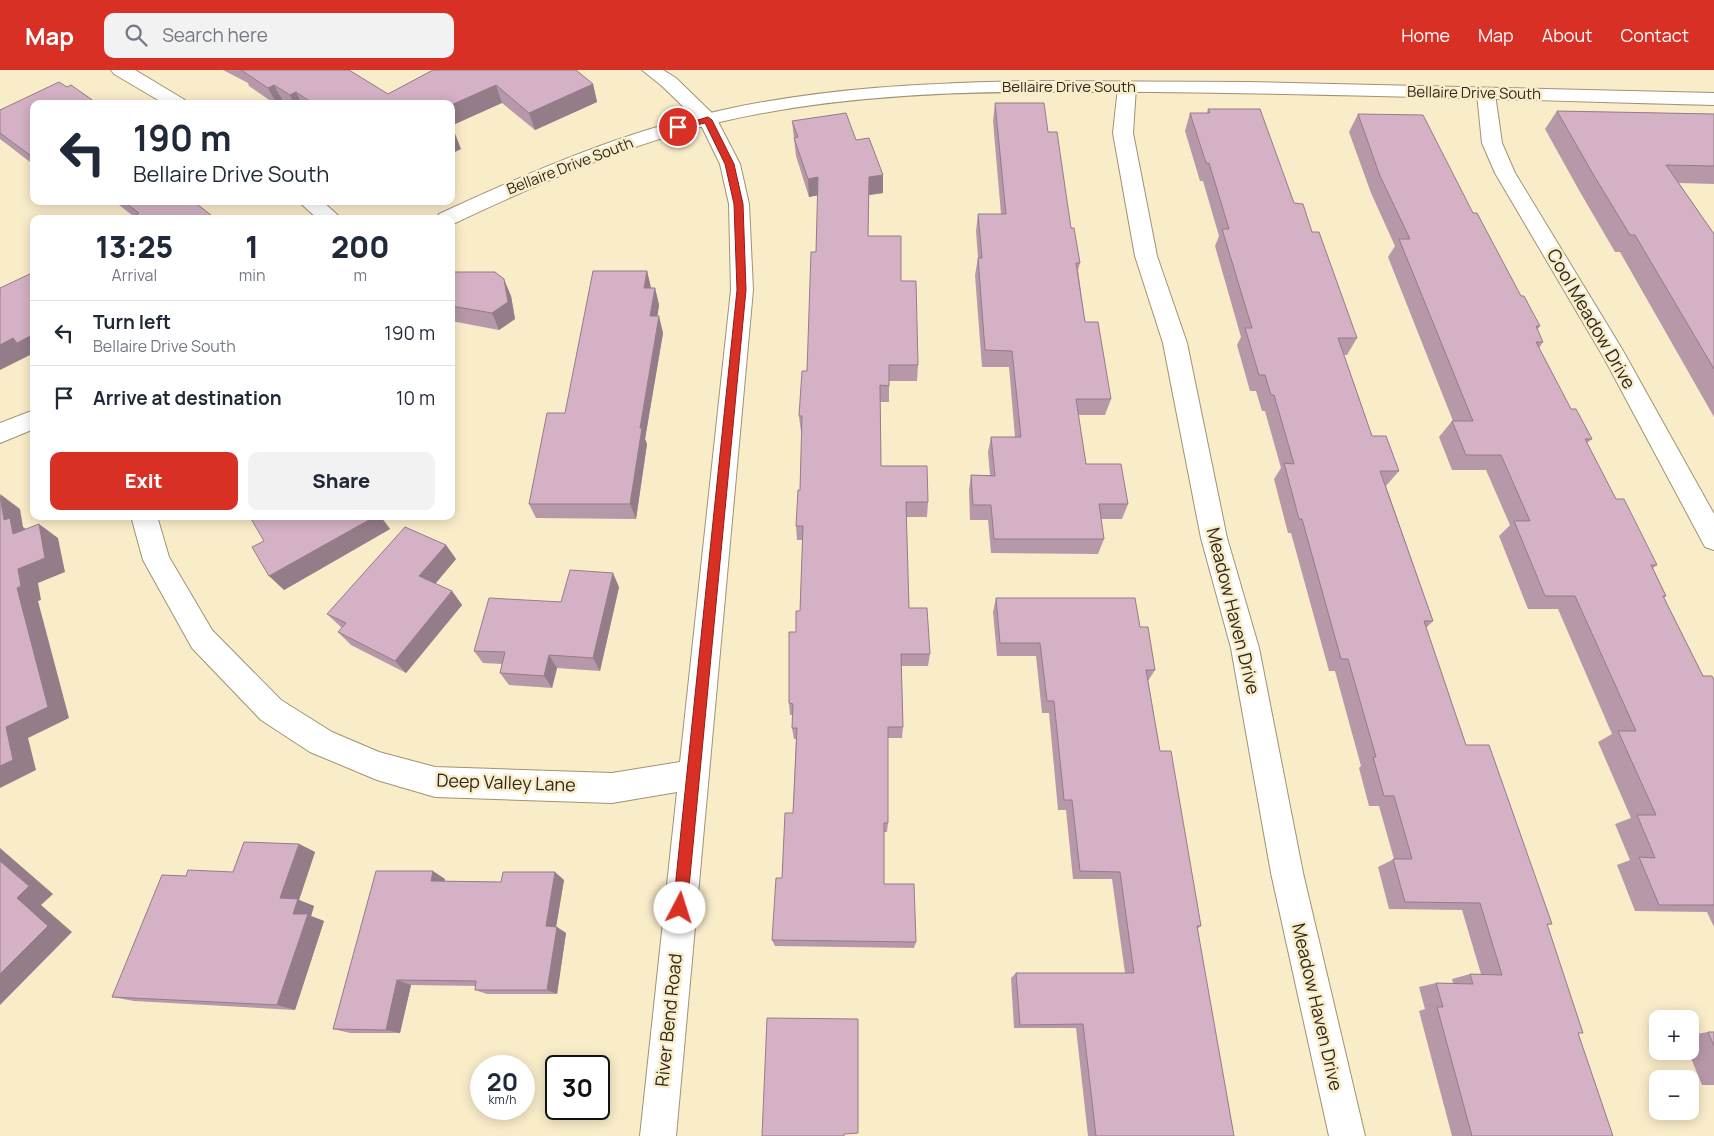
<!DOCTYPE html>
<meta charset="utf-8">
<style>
body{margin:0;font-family:Manrope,sans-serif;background:#f2f2f3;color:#1f2937;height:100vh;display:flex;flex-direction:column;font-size:19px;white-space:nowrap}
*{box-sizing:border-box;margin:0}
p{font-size:16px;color:#747a83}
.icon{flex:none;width:28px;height:28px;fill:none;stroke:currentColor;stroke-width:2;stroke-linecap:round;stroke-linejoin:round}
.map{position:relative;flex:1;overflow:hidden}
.drawer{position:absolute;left:30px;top:145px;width:425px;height:305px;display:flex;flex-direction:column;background:#fff;border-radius:10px;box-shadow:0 2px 12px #0003}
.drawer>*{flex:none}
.hud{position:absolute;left:30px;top:30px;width:425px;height:105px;border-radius:10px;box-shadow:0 2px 12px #0003;background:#fff;color:#1f2937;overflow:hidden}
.controls{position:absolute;left:1649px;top:940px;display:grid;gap:10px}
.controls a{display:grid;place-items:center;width:50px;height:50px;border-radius:10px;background:#fff;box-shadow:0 2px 12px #0003;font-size:25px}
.speed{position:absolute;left:470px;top:985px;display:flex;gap:10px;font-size:25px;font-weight:700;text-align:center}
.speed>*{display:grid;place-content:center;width:65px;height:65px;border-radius:50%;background:#fff;box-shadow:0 2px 12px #0003;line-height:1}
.speed small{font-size:12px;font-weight:400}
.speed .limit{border:2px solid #111;border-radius:8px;background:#fff;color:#111}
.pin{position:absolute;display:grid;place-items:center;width:42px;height:42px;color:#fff;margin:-21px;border:2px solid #fff;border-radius:50%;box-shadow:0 1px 5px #0007}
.me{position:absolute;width:55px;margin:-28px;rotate:5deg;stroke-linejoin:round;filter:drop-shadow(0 0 4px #0008)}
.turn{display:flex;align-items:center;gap:18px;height:105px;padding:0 20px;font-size:22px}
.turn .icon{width:65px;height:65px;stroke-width:2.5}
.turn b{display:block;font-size:35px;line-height:42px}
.eta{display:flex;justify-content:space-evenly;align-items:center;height:85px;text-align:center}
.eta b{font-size:30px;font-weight:800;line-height:35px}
.primary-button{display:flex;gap:10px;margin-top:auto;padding:10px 20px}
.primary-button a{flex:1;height:58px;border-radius:10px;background:#d93025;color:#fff;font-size:20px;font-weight:800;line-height:58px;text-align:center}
.primary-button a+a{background:#f2f2f3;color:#1f2937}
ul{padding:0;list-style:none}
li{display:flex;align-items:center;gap:15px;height:65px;padding:0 20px;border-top:1px solid #e0e1e3}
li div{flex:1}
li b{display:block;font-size:19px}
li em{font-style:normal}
header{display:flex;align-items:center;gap:30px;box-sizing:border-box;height:70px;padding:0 25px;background:#d93025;color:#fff}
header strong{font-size:24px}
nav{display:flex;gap:28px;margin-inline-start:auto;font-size:18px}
.search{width:350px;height:45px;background:#f2f2f3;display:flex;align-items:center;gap:12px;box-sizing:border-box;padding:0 18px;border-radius:10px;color:#747a83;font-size:19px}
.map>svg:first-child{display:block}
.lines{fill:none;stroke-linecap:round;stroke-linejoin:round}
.minor-casing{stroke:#a09373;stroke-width:2}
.tertiary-casing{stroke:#a09373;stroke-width:2}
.minor{fill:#fff;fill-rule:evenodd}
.tertiary{fill:#fff;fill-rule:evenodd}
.wall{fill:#b698a9}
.shaded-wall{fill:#947c89}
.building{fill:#d4b1c4;stroke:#947c89}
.route{fill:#d93025;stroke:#8d1f18}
.labels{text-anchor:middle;stroke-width:5;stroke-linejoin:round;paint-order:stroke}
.far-street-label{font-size:15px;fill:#2f291d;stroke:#f9ecc9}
.street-label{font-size:18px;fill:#2f291d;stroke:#f9ecc9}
</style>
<header>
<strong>Map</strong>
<div class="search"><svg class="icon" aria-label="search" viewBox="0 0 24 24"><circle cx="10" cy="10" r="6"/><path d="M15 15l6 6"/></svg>Search here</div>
<nav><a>Home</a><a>Map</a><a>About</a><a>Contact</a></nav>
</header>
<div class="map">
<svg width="1714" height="1066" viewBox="0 0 1714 1066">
<rect width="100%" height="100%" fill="#f9ecc9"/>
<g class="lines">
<defs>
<path id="minor" d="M111,0H135L185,30L187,34H165L114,4Z
M642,0H663L676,8L715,46L740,94L749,134L753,220L676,1066H640L677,722L612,733L435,727L377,710L310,682L261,650L192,578L143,490L131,446H157L169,487L212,560L281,630L332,662L379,682L435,697L612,703L680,692L731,220L729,134L720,94L700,53L662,16Z
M1127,11L1134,13L1136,17L1133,63L1157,186L1187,273L1227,468L1259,578L1303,803L1365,1066H1329L1271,803L1231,578L1201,468L1163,273L1135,186L1113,63L1118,17L1120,13Z
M1486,18L1493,20L1495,24L1502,73L1515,103L1622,279L1714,444V480L1705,477L1604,288L1495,103L1482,73L1477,24L1479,20Z
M298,131H322L342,149H318Z"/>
<path id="tertiary" d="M1025,11L1249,12L1714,23V35C1527,30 1340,24 1154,22C1011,21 864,19 724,51C630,73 540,113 453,154H451V149H436L439,144C530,102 624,61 723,40C822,18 923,13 1025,11Z
M34,340V359L0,373V353Z"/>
</defs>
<use href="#minor" class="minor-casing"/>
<use href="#tertiary" class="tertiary-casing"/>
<use href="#minor" class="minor"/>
<use href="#tertiary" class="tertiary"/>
</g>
<path class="wall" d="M223,0H349L388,24L433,0L593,14L597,32L535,60L502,33L285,34L284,33L283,34H275L249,16L248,13Z
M67,17L34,34V95L0,69V40Z
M995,33L1048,62L1080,193L1078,200L1085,252L1111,329L1105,345H1078L1086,394L1128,434L1122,449H1101L1104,469L1098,484L991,483L988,450H970L969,420L971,405H990L988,382L991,367H1015L1009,297H982L975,205L978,188L976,161L978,144H1001L993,51Z
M1208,39L1294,133L1312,162L1357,268L1347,285H1344L1372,366L1399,401L1386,416L1433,551L1426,558L1466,675L1552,854L1547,855L1578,964L1613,1066H1452L1419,941L1425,939L1419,917L1436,913H1453L1452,909L1470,904H1481L1462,840L1389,839L1378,797L1394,789L1379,736H1369L1359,698L1361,696L1335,601H1329L1291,463H1288L1274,409L1281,398L1265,341H1262L1256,321H1250L1237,275L1241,267L1215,176L1219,166L1203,111H1200L1185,61L1190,43H1207Z
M1557,41L1714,44V114L1679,113L1714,164V347L1620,182H1615L1580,122L1545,59Z
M1358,44L1473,143L1521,226L1540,256L1537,260L1543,272L1539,278L1571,339L1592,369L1587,373L1616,429L1657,495L1653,498L1666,526L1664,528L1703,606L1714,610V857L1707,842L1635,841L1617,795L1630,790L1615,754L1631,748L1598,672L1612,664L1558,539H1528L1499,466L1510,455L1486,400H1452L1439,367L1452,351H1453L1388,187L1395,176L1371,123L1349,62Z
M792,51L856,70L883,123L869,125L868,166L901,211L918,295L917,311H889V332H880L881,396L928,432L927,447H906L909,538L930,584L928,596H901L903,657L902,668H888V753L887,762H884V814L916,872L914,878L775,876L772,870L782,808L793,743L796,669H794L792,658L793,645H790L789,633L796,562L800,541L803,470H797L796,456L800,420L802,362H801L799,346L807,301L816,182L818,125L809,127L796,86Z
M114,131H193L216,149H137Z
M647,201L651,218H655L659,235L657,246L663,263L645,369L647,374L636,449L536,448L529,434Z
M451,202L511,226L515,249L499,260L451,251Z
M252,446H410L412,448H382L390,459L284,520L264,471Z
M446,475L456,489L435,514L452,521L462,535L406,603L351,575L338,562L342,558L327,544Z
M619,517L600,601L557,598L552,618L509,615L500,603L502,594L483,593L474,581L561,532Z
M996,528L1140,557L1155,600L1148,611L1160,681L1201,856L1197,859L1234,1066H1088L1076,958H1014L1011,908L1016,903H1125L1112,809H1073L1066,740H1058L1049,643H1042L1036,586H997L993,542Z
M299,774L315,782L299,830L314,836L311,846L324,851L295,940L134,931L112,927L186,806L233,802Z
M445,809V811L501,812L564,810L556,857L566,863L557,924H487L475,920L476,916L411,915L400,963H350L333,959Z
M1708,962H1714V1015H1702L1688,981H1690V965Z"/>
<path class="shaded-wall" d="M593,14L597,32L535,60L529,43Z
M274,15L284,33L283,34H277L268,18Z
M496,15L502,33L451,56V35Z
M296,22L302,34H294L290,25Z
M454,61L461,79L451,84V62Z
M883,105V123L869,125V107Z
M818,107L819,125L809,127L808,109Z
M647,201L651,218H644Z
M504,209L511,226L515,249L499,260L492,243Z
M655,218L659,235L655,263L650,246Z
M659,246L663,263L645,369L647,374L636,449L630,434L640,358Z
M34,264V289L30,285L0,300V275L13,268Z
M0,424L20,439L23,457L30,462L13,464L4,450Z
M376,446H380L390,459L284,520L269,506Z
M39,454L58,468L65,502L38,513L41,530L38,531L69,648L28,668L36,700L0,718V696L6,657L17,518L18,499Z
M446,475L456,489L430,520L419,506Z
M613,503L619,517L600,601L593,588Z
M452,521L462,535L406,603L395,591Z
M549,585L557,598L552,618L544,606Z
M299,774L315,782L299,830L314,836L311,846L324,851L295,940L277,935L293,844L280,828Z
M0,778L53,824L41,835L72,862L0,935V904L17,828L0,791Z
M433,801L445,809L443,819L431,811Z
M555,802L564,810L555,863L546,856Z
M557,857L566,863L557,924L547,920Z
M397,910L411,915L400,963L386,960Z"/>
<path class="building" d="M241,0H349L388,24L433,0H576L593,14L529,43L496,15L451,35V34H314L296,22L290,25L274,15L268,18Z
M59,12L67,17L71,15L98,34H34V88L0,63V40Z
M995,33H1044L1048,62H1057L1071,158H1074L1080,193H1076L1085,252H1098L1111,329H1076L1086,394H1121L1128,434H1099L1104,469H994L991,435H973L971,405L995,406L991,367H1021L1012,281L985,280L978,188H982L978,144H1006Z
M1208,39H1260L1294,133L1303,134L1312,162H1319L1357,268H1338L1372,366H1386L1399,401H1380L1433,551H1424L1466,675H1489L1552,854H1547L1583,963H1578L1613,1066H1472L1437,937H1443L1436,913L1473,914L1470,904L1502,905L1480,833L1405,832L1393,789H1412L1394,726H1384L1373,687H1376L1348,589H1341L1302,449H1299L1284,393L1294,394L1274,325H1271L1265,305H1259L1245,258H1252L1222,159H1229L1209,93H1206L1190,43H1210Z
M1557,41L1714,44V96L1666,95L1714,164V299L1635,165H1630L1593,104Z
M846,43L856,70L869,68L883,105L869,107L868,166H901V211H916L918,295H889V316L880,315L881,396H927L928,432H906L909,538H927L930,584H901L903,657H888V753H884V814H914L916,872L772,870L776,808H782L785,743H793L797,658H792L793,634L789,633V562H796V541H800L803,456H796L798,420H800L802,346H799L802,301H807L811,182H816L818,107L808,109L794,68L798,67L792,51Z
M1358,44L1423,45L1473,143H1477L1521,226H1524L1540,256H1536L1543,272H1536L1571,339H1576L1592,369H1585L1616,429H1624L1657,495H1651L1666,526H1663L1703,606H1712L1714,610V835H1659L1639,787L1655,788L1637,745H1656L1618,661H1636L1575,526H1545L1514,451H1530L1501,385H1466L1452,351H1473L1399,169H1410L1380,106Z
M123,131H193L216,149H139L135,146L139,143Z
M593,201H647L644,218H655L650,246H659L640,358H642L630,434H529L547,343H565Z
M34,202V264L17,273L13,268L0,275V218Z
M451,202H495L504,209L508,232L492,243L451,236Z
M0,426L4,450L10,448L13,464L39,454L45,488L18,499L21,516L17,518L48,637L6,657L13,690L0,696Z
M252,446H376L269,506L252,477L264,471L250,447Z
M405,457L446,475L419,506L452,521L395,591L338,562L346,553L327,544Z
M570,500L613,503L593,588L549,585L544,606L500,603L505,582L474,581L489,528L561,532Z
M996,528H1135L1140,557H1148L1155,600H1146L1160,681H1171L1201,856H1197L1234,1066H1096L1083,954L1020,955L1016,903H1134L1120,802L1080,801L1072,730H1064L1054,631H1047L1040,573H1000Z
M244,772L299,774L280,828L298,829L293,844H308L277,935L112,927L162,805L186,806L188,800L233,802Z
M0,791L29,816L17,828L48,856L0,904Z
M376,801H433L431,811L501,812L503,802H555L546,856L557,857L547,920H475L476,911L397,910L386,960L333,959Z
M767,948L858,949V1063L844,1064V1066H762Z
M1708,962H1714V976Z"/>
<path class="route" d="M708,47L712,50L734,94L743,134L746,220L687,838L685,843L680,845L675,843L673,838L737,220L734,134L725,94L705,53L678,59L674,57Z"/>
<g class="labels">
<g class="far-street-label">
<text x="1069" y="22">Bellaire Drive South</text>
<text transform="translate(1474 23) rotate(1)" y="5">Bellaire Drive South</text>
<text transform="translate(570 96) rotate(-21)" y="5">Bellaire Drive South</text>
</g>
<g class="street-label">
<text transform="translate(1591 249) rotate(60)" y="6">Cool Meadow Drive</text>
<text transform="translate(1233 541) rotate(76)" y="6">Meadow Haven Drive</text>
<text transform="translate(506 713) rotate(2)" y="6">Deep Valley Lane</text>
<text transform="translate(1317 937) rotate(77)" y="6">Meadow Haven Drive</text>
<text transform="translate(669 950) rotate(-84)" y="6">River Bend Road</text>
</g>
</g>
</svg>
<div class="controls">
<a>+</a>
<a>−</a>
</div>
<div class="speed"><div>20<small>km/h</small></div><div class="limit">30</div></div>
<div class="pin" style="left:678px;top:57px;background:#d93025"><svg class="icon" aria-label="arrive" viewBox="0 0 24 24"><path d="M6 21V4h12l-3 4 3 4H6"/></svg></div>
<svg class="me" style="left:680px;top:838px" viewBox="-20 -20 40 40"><circle r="19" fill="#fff"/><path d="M0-13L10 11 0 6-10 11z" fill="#d93025"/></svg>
<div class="hud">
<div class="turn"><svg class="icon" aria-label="left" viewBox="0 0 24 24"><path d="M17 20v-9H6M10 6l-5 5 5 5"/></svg><div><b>190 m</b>Bellaire Drive South</div></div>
</div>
<section class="drawer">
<div class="eta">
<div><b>13:25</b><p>Arrival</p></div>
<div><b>1</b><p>min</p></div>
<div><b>200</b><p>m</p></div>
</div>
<ul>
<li><svg class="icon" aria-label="left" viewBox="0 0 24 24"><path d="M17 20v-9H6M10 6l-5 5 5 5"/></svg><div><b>Turn left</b><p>Bellaire Drive South</p></div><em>190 m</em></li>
<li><svg class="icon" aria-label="arrive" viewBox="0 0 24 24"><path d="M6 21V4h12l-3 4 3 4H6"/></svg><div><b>Arrive at destination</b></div><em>10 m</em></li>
</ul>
<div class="primary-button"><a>Exit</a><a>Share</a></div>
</section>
</div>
